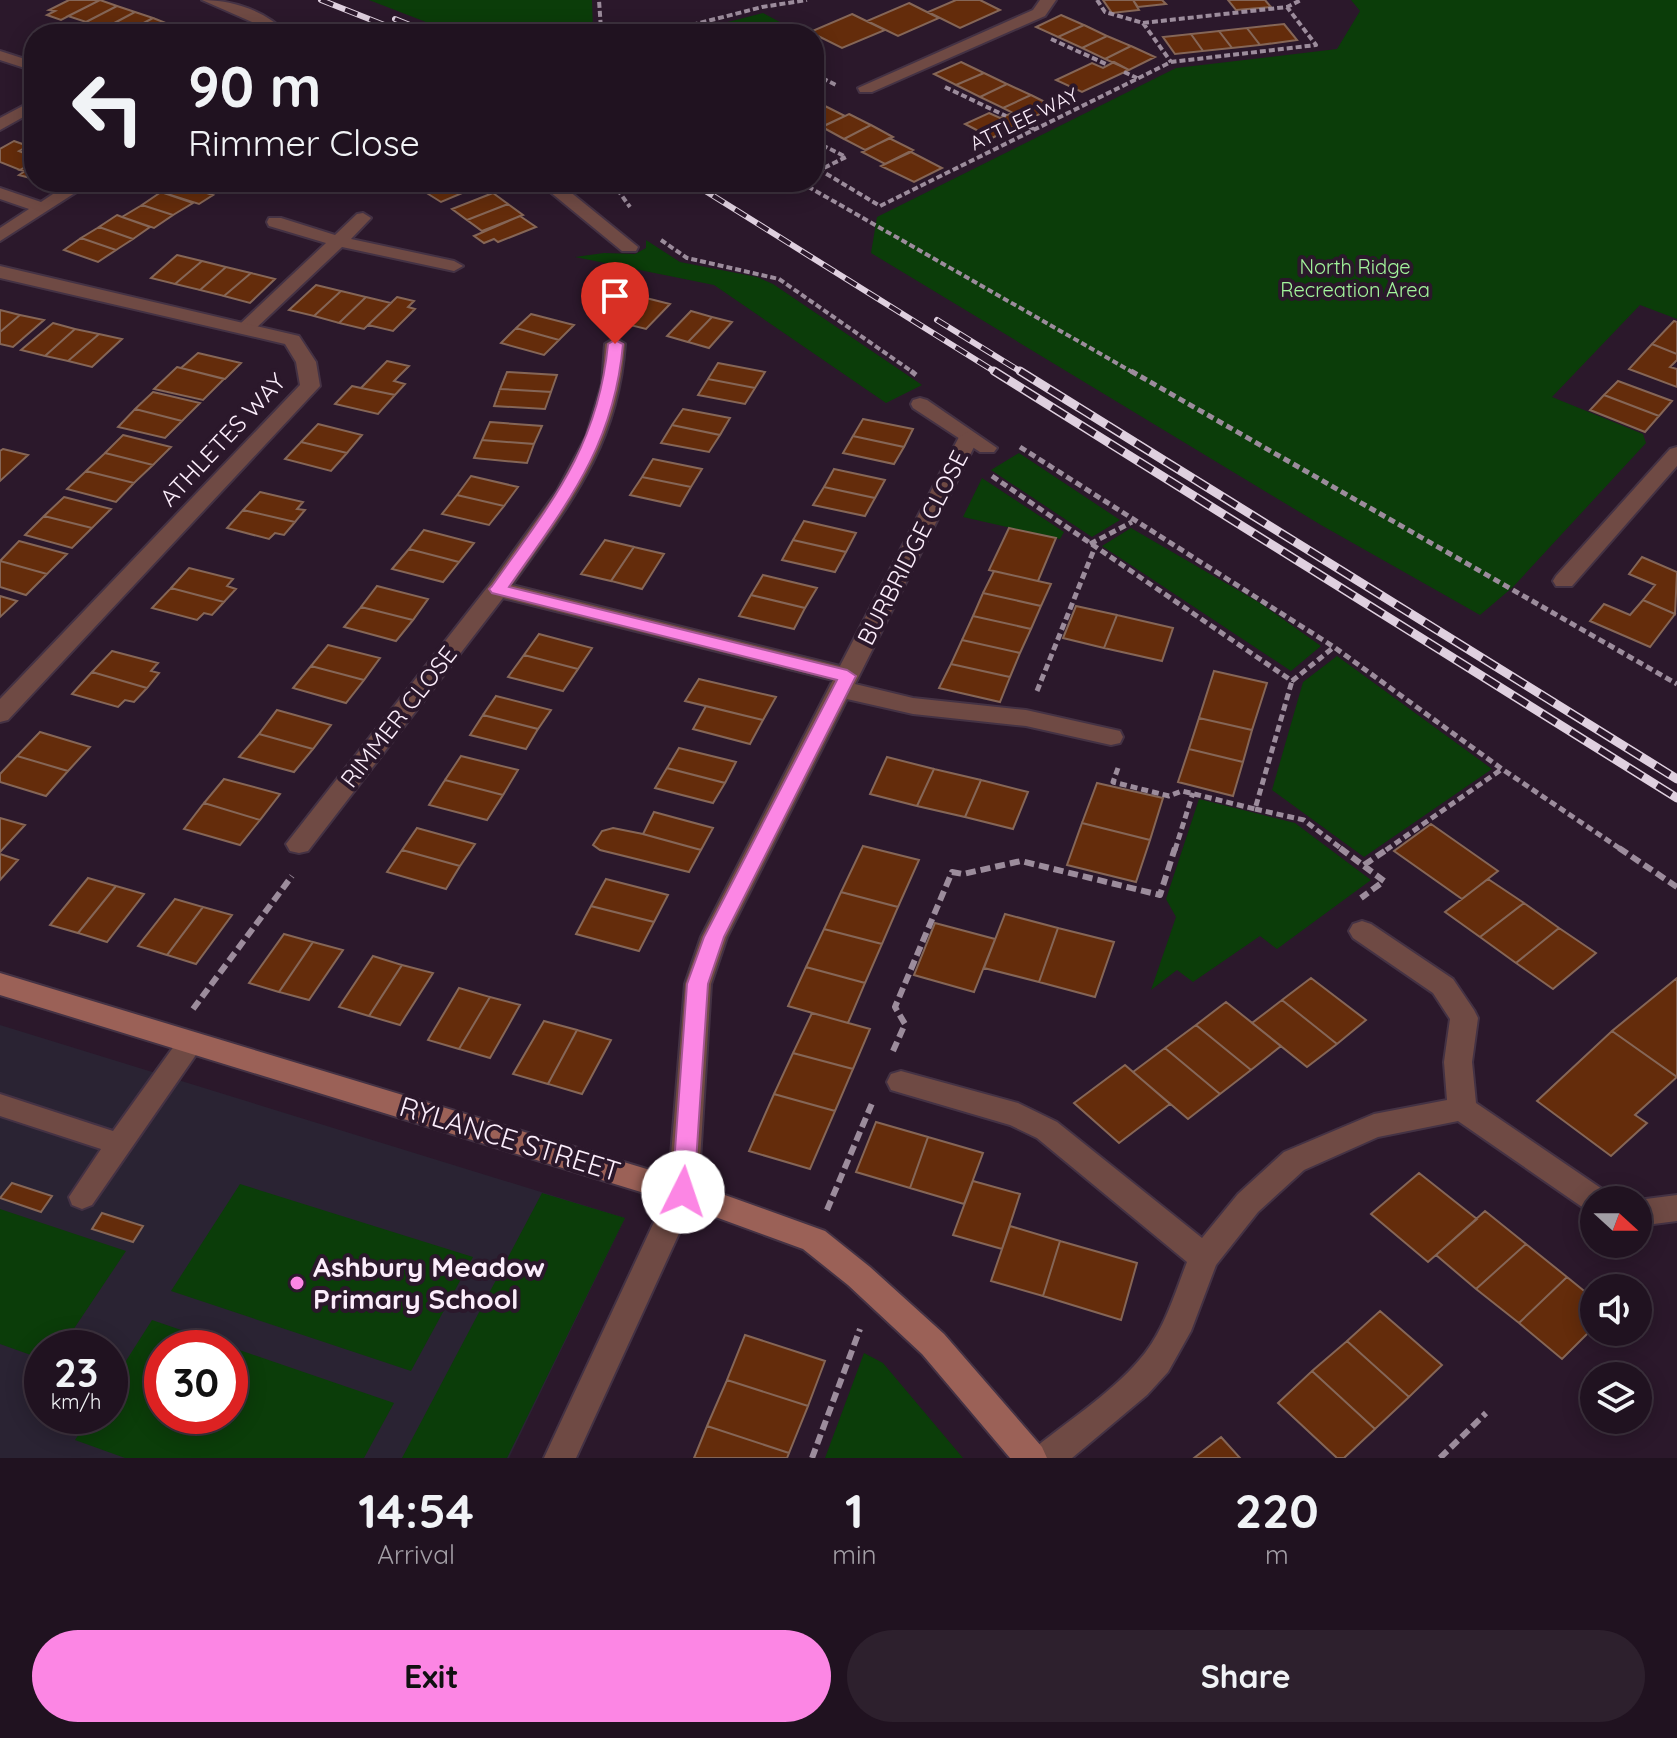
<!DOCTYPE html>
<style>
body{margin:0;font-family:Quicksand,sans-serif;background:#2d202d;color:#f1f3f6;height:100vh;display:flex;flex-direction:column;font-size:30px;white-space:nowrap}
*{box-sizing:border-box;margin:0}
p{font-size:26px;color:#a29ea5}
.icon{flex:none;width:44px;height:44px;fill:none;stroke:currentColor;stroke-width:2;stroke-linecap:round;stroke-linejoin:round}
.map{position:relative;height:1458px;overflow:hidden}
.panel{display:flex;flex-direction:column;background:#201220;flex:1}
.panel>*{flex:none}
.guide{position:absolute;left:24px;top:24px;width:800px;height:168px;border-radius:32px;box-shadow:0 4px 20px #0003,0 0 0 2px #3d323e;background:#201220;color:#f1f3f6;overflow:hidden}
.needle{width:52px;rotate:111deg}
.tools{position:absolute;left:1580px;top:1186px;display:grid;gap:16px}
.tools a{display:grid;place-items:center;width:72px;height:72px;border-radius:50%;background:#201220;box-shadow:0 4px 20px #0003,0 0 0 2px #3d323e;font-size:40px}
.speed{position:absolute;left:24px;top:1330px;display:flex;gap:16px;font-size:40px;font-weight:700;text-align:center}
.speed>*{display:grid;place-content:center;width:104px;height:104px;border-radius:50%;background:#201220;box-shadow:0 4px 20px #0003,0 0 0 2px #3d323e;line-height:1}
.speed small{font-size:20px;font-weight:400}
.speed .limit{border:12px solid #d22;background:#fff;color:#111}
.pin{position:absolute;display:grid;place-items:center;width:68px;height:68px;color:#fff;margin:-82px -34px;border-radius:50% 50% 50% 0;rotate:-45deg;box-shadow:0 0 8px #0007}
.pin .icon{rotate:45deg}
.me{position:absolute;width:88px;margin:-44px;rotate:4deg;stroke-linejoin:round;filter:drop-shadow(0 0 6px #0008)}
.turn{display:flex;align-items:center;gap:28px;height:168px;padding:0 32px;font-size:36px}
.turn .icon{width:104px;height:104px;stroke-width:2.5}
.turn b{display:block;font-size:56px;line-height:68px}
.eta{display:flex;justify-content:space-evenly;align-items:center;height:136px;text-align:center}
.eta b{font-size:48px;font-weight:700;line-height:56px}
.cta{display:flex;gap:16px;margin-top:auto;padding:16px 32px}
.cta a{flex:1;height:92px;border-radius:48px;background:#fc86e4;color:#111;font-size:32px;font-weight:700;line-height:92px;text-align:center}
.cta a+a{background:#2d202d;color:#f1f3f6}
.map>svg:first-child{display:block}
.education{fill:#2a2333;fill-rule:evenodd}
.green{fill:#0b3d09;fill-rule:evenodd}
.building{fill:#642c0b;stroke:#856657;stroke-width:2}
.lines{fill:none;stroke-linecap:round;stroke-linejoin:round}
.lane-casing{stroke:#443244;stroke-width:4}
.street-casing{stroke:#443244;stroke-width:4}
.secondary-casing{stroke:#443244;stroke-width:4}
.path-far2{stroke:#9c8c9c;stroke-width:4;stroke-dasharray:6 3;stroke-linecap:butt}
.path-far1{stroke:#9c8c9c;stroke-width:5;stroke-dasharray:7 4;stroke-linecap:butt}
.path{stroke:#9c8c9c;stroke-width:6;stroke-dasharray:10 5;stroke-linecap:butt}
.lane{fill:#6f4a44;fill-rule:evenodd}
.street{fill:#6f4a44;fill-rule:evenodd}
.secondary{fill:#9b6157;fill-rule:evenodd}
.rail-far1-casing{stroke:#dfd0df;stroke-width:6}
.rail-casing{stroke:#dfd0df;stroke-width:9}
.rail-far1{stroke:#2b182b;stroke-width:4;stroke-dasharray:13;stroke-linecap:butt}
.rail{stroke:#2b182b;stroke-width:6;stroke-dasharray:17;stroke-linecap:butt}
.route{fill:#fc86e4;stroke:#a45794;stroke-width:2}
.poi-dot{fill:#fc86e4;stroke:#2b182b;stroke-width:3}
.labels{text-anchor:middle;stroke-width:8;stroke-linejoin:round;paint-order:stroke}
.far-street-label{font-size:20px;fill:#fbedfb;stroke:#2b182b}
.far-park-label{font-size:20px;fill:#a3f59c;stroke:#2b182b}
.street-label{font-size:24px;fill:#fbedfb;stroke:#2b182b}
.near-street-label{font-size:28px;fill:#fbedfb;stroke:#2b182b}
.near-poi-label{font-size:28px;font-weight:bold;fill:#fbedfb;stroke:#2b182b;text-anchor:start}
</style>
<div class="map">
<svg width="1677" height="1458" viewBox="0 0 1677 1458">
<rect width="100%" height="100%" fill="#2b182b"/>
<path class="education" d="M0,1025L625,1218L509,1458H0ZM42,1348H110V1416H42ZM162,1348H230V1416H162Z"/>
<path class="green" d="M369,0H592L593,30L590,34H457Z
M1351,0H1677V319L1640,305L1552,397L1643,434L1646,443L1513,587L1480,615L1321,525L871,253L877,217L1176,68L1337,49L1360,11Z
M763,13L802,34H681Z
M646,240L680,262L757,277L773,284L922,385L886,403L714,285L575,257L604,253L635,254L646,248Z
M1019,453L1120,520L1092,537L991,470Z
M982,478L1064,532L1060,539L963,517Z
M1131,528L1260,603L1321,646L1291,671L1102,546Z
M1337,656L1492,769L1364,857L1272,790L1303,682Z
M1199,799L1295,823L1371,880L1277,949L1260,936L1193,982L1177,970L1151,990L1176,917L1166,899Z
M240,1184L473,1257L411,1371L171,1291Z
M542,1193L625,1218L507,1458H402Z
M0,1209L126,1251L61,1348H42V1359L0,1344Z
M152,1320L394,1403L364,1458H125L75,1440L91,1416H110V1386ZM162,1348H230V1416H162Z
M864,1353L883,1363L963,1458H825Z"/>
<path class="building" d="M69,0H100L61,20L47,15L55,11L49,10Z
M100,0L117,6L86,22L68,16Z
M956,0H980L1000,10L960,28L928,12Z
M1103,0H1133L1139,10L1112,13Z
M1133,0H1162L1166,4L1138,7Z
M1228,0H1265L1271,7L1236,10Z
M909,3L939,18L898,36L867,21Z
M117,6L135,12L103,29L86,22Z
M135,12L153,18L123,34L103,29Z
M852,14L885,30L842,48L810,32Z
M1061,15L1084,25L1058,37L1036,27Z
M153,18L171,25L153,34H123Z
M1284,24L1297,40L1260,45L1247,28Z
M171,25L189,31L183,34H153Z
M1084,25L1107,36L1082,48L1058,37Z
M1247,28L1260,45L1232,48L1219,31Z
M1219,31L1232,48L1203,51L1191,34Z
M1191,34L1203,51L1175,54L1163,37Z
M1107,36L1131,46L1105,59L1082,48Z
M1131,46L1155,57L1129,70L1105,59Z
M961,62L984,73L956,85L934,74Z
M1114,62L1129,70L1082,92L1056,80L1092,63L1103,68Z
M984,73L1007,84L980,97L956,85Z
M1007,84L1031,95L1003,108L980,97Z
M1031,95L1055,107L1027,120L1003,108Z
M823,105L845,116L817,129L814,128V109Z
M989,113L1000,118L1012,113L1027,120L992,138L965,124Z
M849,114L871,125L844,139L822,127Z
M871,125L893,137L865,150L844,139Z
M889,138L913,150L885,164L862,152Z
M14,141L28,146L19,151L34,157V162L20,170L0,162V149Z
M911,152L942,168L914,182L881,166Z
M34,162V179L19,175L25,171L20,170Z
M177,182H190L209,188L203,192L213,195L199,204L161,192Z
M190,182H232L224,188L214,184L209,188Z
M410,182H448L425,192Z
M448,182H472L479,186L441,202L425,192Z
M161,192L193,203L173,215L142,205Z
M493,193L508,204L467,220L452,209Z
M508,204L523,215L482,231L467,220Z
M142,205L173,215L154,228L122,217Z
M117,215L122,217L150,227L133,239L99,227Z
M520,216L536,227L498,242L494,239L484,243L474,236Z
M99,227L133,239L116,250L81,238Z
M81,238L116,250L98,262L64,250Z
M177,255L202,261L175,284L151,278Z
M202,261L226,267L200,290L175,284Z
M226,267L251,273L224,296L200,290Z
M251,273L275,279L250,303L224,296Z
M316,285L341,291L314,316L289,310Z
M341,291L366,297L339,323L314,316Z
M621,291L646,298L622,323L596,316Z
M366,297L391,303L364,329L339,323Z
M397,297L414,301L408,307L415,309L393,331L368,325Z
M646,298L670,304L646,329L622,323Z
M0,310L20,315L0,332Z
M691,311L712,317L688,342L667,336Z
M531,314L574,325L559,340L516,328Z
M20,315L44,320L13,347L0,344V332Z
M712,317L732,322L709,348L688,342Z
M1674,321L1677,322V354L1652,344Z
M53,323L75,329L45,356L21,350Z
M516,328L559,340L544,355L501,343Z
M75,329L99,334L68,361L45,356Z
M99,334L122,339L92,367L68,361Z
M1652,344L1677,354V360L1670,367L1677,369V387L1629,369Z
M198,353L241,363L225,379L181,368Z
M387,361L409,366L394,381L405,384L395,395L361,388Z
M718,363L765,372L755,388L708,379Z
M177,367L224,379L203,400L154,389Z
M507,372L557,375L551,392L500,389Z
M708,379L755,388L745,404L698,395Z
M1618,381L1672,401L1659,416L1604,395Z
M352,386L361,388L395,395L378,414L335,404Z
M500,389L551,392L545,409L494,406Z
M153,392L200,403L182,421L135,409Z
M1604,395L1659,416L1645,432L1590,410Z
M135,409L182,421L165,438L118,427Z
M683,409L730,418L720,435L672,425Z
M863,419L913,429L904,447L853,436Z
M490,422L542,426L534,444L482,440Z
M318,424L362,435L347,453L301,442Z
M672,425L720,435L709,452L661,443Z
M123,435L171,447L153,465L105,453Z
M853,436L904,447L894,464L843,453Z
M482,440L534,444L527,463L474,458Z
M301,442L347,453L331,471L285,459Z
M3,449L28,455L0,481V451Z
M105,453L153,465L134,483L86,471Z
M653,459L702,469L691,487L642,477Z
M834,469L885,480L875,498L824,487Z
M86,471L134,483L116,502L67,489Z
M471,476L518,487L504,506L457,495Z
M642,477L691,487L680,506L630,495Z
M824,487L875,498L865,516L813,505Z
M260,492L303,502L297,509L305,510L295,522L243,510Z
M457,495L504,506L489,525L442,514Z
M64,497L111,509L92,528L44,516Z
M243,510L295,522L284,535L275,533L269,539L227,528Z
M44,516L92,528L72,548L25,535Z
M804,521L856,533L846,552L793,540Z
M1009,528L1056,538L1038,581L989,570Z
M424,530L474,543L459,562L409,549Z
M605,540L634,547L611,581L581,574Z
M793,540L846,552L835,572L782,560Z
M19,541L67,554L47,574L0,561Z
M634,547L664,554L642,589L611,581Z
M409,549L459,562L443,582L392,569Z
M1642,557L1677,572L1675,614L1643,600L1655,585L1629,574Z
M0,561L47,574L26,595L0,587Z
M189,568L233,579L227,586L236,589L224,602L171,588Z
M994,571L1051,584L1041,606L983,593Z
M763,575L817,588L805,608L751,595Z
M377,586L428,599L413,620L361,607Z
M171,588L224,602L212,615L204,613L197,620L152,608Z
M983,593L1041,606L1031,629L973,616Z
M751,595L805,608L794,629L739,616Z
M0,596L17,601L0,617Z
M1643,600L1675,614L1650,647L1590,621L1604,604L1630,615Z
M1076,606L1117,615L1104,648L1063,638Z
M361,607L413,620L396,641L344,627Z
M1117,615L1173,628L1162,661L1104,648Z
M973,616L1031,629L1020,653L962,640Z
M539,634L592,648L578,669L524,655Z
M962,640L1020,653L1010,677L951,664Z
M328,645L380,658L364,680L311,666Z
M112,651L158,663L151,671L159,673L147,688L92,672Z
M524,655L578,669L563,691L508,677Z
M951,664L1010,677L1000,702L939,688Z
M311,666L364,680L346,703L293,688Z
M1214,671L1267,683L1252,730L1199,718Z
M92,672L147,688L134,702L125,700L118,707L72,694Z
M699,679L776,697L763,720L685,701Z
M496,696L551,710L538,729L483,715Z
M706,706L763,720L750,744L693,729Z
M277,710L331,725L313,749L259,734Z
M483,715L538,729L526,749L470,735Z
M1199,718L1252,730L1243,762L1189,749Z
M40,732L90,747L68,771L17,756Z
M259,734L313,749L294,772L239,757Z
M679,748L736,762L725,783L667,768Z
M1189,749L1243,762L1233,796L1178,782Z
M17,756L68,771L46,796L0,782V774Z
M461,756L518,770L503,795L445,780Z
M887,757L934,769L917,806L870,794Z
M667,768L725,783L713,803L655,788Z
M934,769L981,780L965,817L917,806Z
M224,779L280,794L260,820L204,803Z
M445,780L503,795L487,820L429,805Z
M981,780L1028,792L1013,829L965,817Z
M1097,783L1163,798L1150,840L1082,823Z
M204,803L260,820L240,845L184,829Z
M654,812L713,828L701,850L643,834Z
M0,818L25,825L0,852Z
M1082,823L1150,840L1136,882L1067,865Z
M1431,824L1498,871L1462,899L1394,851Z
M417,828L475,844L460,866L402,850Z
M613,828L643,834L701,850L689,872L600,850L593,845L602,831Z
M863,846L919,860L898,907L841,892Z
M402,850L460,866L446,889L387,872Z
M0,854L18,860L0,880Z
M88,878L116,886L78,933L50,925Z
M606,879L668,895L654,922L591,906Z
M1488,879L1524,903L1480,937L1445,912Z
M116,886L144,894L107,942L78,933Z
M841,892L898,907L882,944L824,929Z
M175,899L203,907L167,955L138,946Z
M1524,903L1559,928L1516,963L1480,937Z
M591,906L654,922L639,951L576,934Z
M203,907L232,915L196,964L167,955Z
M1005,914L1058,928L1039,982L984,968Z
M935,923L995,939L974,992L914,975Z
M1058,928L1114,942L1095,997L1039,982Z
M1559,928L1596,953L1553,989L1516,963Z
M824,929L882,944L865,983L806,967Z
M284,934L313,942L279,992L249,983Z
M313,942L343,950L309,1000L279,992Z
M373,956L402,965L369,1016L339,1007Z
M402,965L433,973L400,1025L369,1016Z
M806,967L865,983L848,1023L788,1006Z
M1311,978L1366,1020L1337,1044L1282,1000Z
M1677,978V1077L1612,1031Z
M459,988L490,997L459,1049L428,1040Z
M490,997L520,1005L490,1058L459,1049Z
M1282,1000L1337,1044L1307,1067L1252,1023Z
M1226,1002L1281,1046L1251,1070L1196,1025Z
M812,1013L870,1029L853,1069L793,1053Z
M544,1021L577,1030L548,1084L513,1074Z
M1196,1025L1251,1070L1220,1094L1165,1048Z
M577,1030L611,1040L582,1094L548,1084Z
M1612,1031L1677,1077L1635,1115L1647,1123L1611,1156L1537,1101Z
M1165,1048L1220,1094L1188,1119L1133,1072Z
M793,1053L853,1069L835,1111L774,1094Z
M1125,1065L1170,1104L1119,1143L1074,1103Z
M774,1094L835,1111L810,1169L749,1151Z
M876,1122L928,1137L910,1188L856,1172Z
M928,1137L983,1153L964,1204L910,1188Z
M1419,1173L1477,1219L1428,1262L1371,1214Z
M973,1181L1020,1194L1002,1249L953,1235Z
M12,1183L52,1196L41,1212L0,1198Z
M1485,1211L1526,1244L1476,1289L1436,1255Z
M102,1213L143,1226L133,1242L92,1229Z
M1010,1226L1060,1241L1043,1296L991,1281Z
M1060,1241L1137,1263L1121,1320L1043,1296Z
M1526,1244L1567,1277L1519,1323L1476,1289Z
M1567,1277L1594,1299V1327L1562,1359L1519,1323Z
M1380,1311L1442,1365L1409,1397L1347,1341Z
M745,1335L825,1361L808,1406L727,1380Z
M1347,1341L1409,1397L1375,1429L1312,1371Z
M1312,1371L1375,1429L1344,1458H1337L1278,1403Z
M727,1380L808,1406L789,1453L707,1426Z
M707,1426L789,1453L787,1458H694Z
M1221,1437L1240,1458H1194Z"/>
<g class="lines">
<defs>
<path id="lane" d="M0,51L34,62V71L0,60Z
M34,100V111L0,130V118Z
M363,213L371,218L351,239L454,261L463,266L454,271L342,247L253,331H241L238,327L241,323L326,243L269,226L267,222L269,218H281L335,235L357,214Z
M920,398L927,400L997,448L994,452H980L913,408L911,404L913,400Z
M191,1032L200,1035L204,1042L200,1049L92,1205L82,1209L72,1205L69,1197L101,1149L0,1116V1094L113,1131L182,1035Z"/>
<path id="street" d="M202,0C232,0 267,11 287,34H269L259,25Z
M1040,0H1056L1045,16L872,92H860L858,88L1033,10Z
M71,182H92L0,241V228L29,209L0,199V188L41,202Z
M538,182H558L638,247L636,251H622Z
M0,266L299,336L316,362L320,386L8,720L0,722V699L300,385L296,362L285,344L0,278Z
M615,338L625,344C618,446 569,505 512,585L840,666L959,437L969,431L979,437L855,684L913,698L1026,710L1111,729L1120,731L1123,737L1120,743L1111,745L1026,726L913,714L847,699L727,937L711,984L698,1192L576,1458H544L668,1192L685,984L701,937L833,680L503,598L308,851L299,853L290,851L286,844L490,584L557,491L586,437L602,384L605,344Z
M1677,447V466L1572,586H1556L1553,581L1556,576L1670,449Z
M1362,921L1371,924L1453,979L1474,1010L1478,1018L1472,1062L1476,1103L1605,1191L1610,1200H1594V1212L1585,1209L1458,1121L1378,1137L1304,1170L1258,1212L1216,1265L1191,1331L1168,1372L1147,1395L1072,1458H1031L1036,1447C1072,1418 1116,1390 1145,1353C1165,1327 1175,1293 1187,1262L1037,1138L1010,1125L891,1090L887,1082L891,1074L901,1071L1018,1103L1057,1122L1202,1238L1238,1194L1284,1152L1374,1114L1447,1100L1444,1062L1450,1019L1433,993L1353,938L1349,931L1353,924Z
M1677,1195V1221L1638,1226V1200Z"/>
<path id="secondary" d="M0,973L683,1180L825,1231L870,1267L944,1334L1042,1447L1047,1458H1010L922,1354L848,1285L803,1249L680,1204L0,995Z"/>
</defs>
<use href="#lane" class="lane-casing"/>
<use href="#street" class="street-casing"/>
<use href="#secondary" class="secondary-casing"/>
<path class="path-far2" d="M1097,0L1105,12L1143,23L1171,62
M1143,23L1287,7L1301,0
M598,34L601,29L599,0
M657,34L762,7L807,0
M1051,39L1108,65
M1124,72L1137,78
M814,74L838,86
M945,87L1006,116
M1021,123L1034,129
M814,141L846,157L820,170L880,206L1171,62L1316,45L1287,7
M612,182L630,207
M800,182L1134,373
M661,240L687,258L779,279L914,373"/>
<path class="path-far1" d="M911,371L916,375
M1131,371L1677,684
M1020,447L1334,647L1502,769L1622,850
M992,476L1292,681
M1090,544L1132,522
M1292,681L1334,647
M1037,691L1095,547
M1118,768L1113,782L1169,796L1182,791L1255,809L1292,681
M1255,809L1304,820L1343,850
M1175,850L1193,793
M1386,850L1502,769"/>
<path class="path" d="M1340,848L1384,881L1361,898
M1619,848L1677,887
M1364,865L1389,848
M193,1009L292,876
M893,1051L905,1024L895,1007L952,872L963,874L1021,861L1160,895L1175,848
M827,1210L873,1101
M812,1458L860,1329
M1440,1458L1486,1413"/>
<use href="#lane" class="lane"/>
<use href="#street" class="street"/>
<use href="#secondary" class="secondary"/>
<defs>
<path id="rail-far1" d="M321,0L407,34
M395,19L432,34
M691,182L997,373
M937,320L1023,373"/>
<path id="rail" d="M994,371L1677,798
M1020,371L1677,779"/>
</defs>
<use href="#rail-far1" class="rail-far1-casing"/>
<use href="#rail" class="rail-casing"/>
<use href="#rail-far1" class="rail-far1"/>
<use href="#rail" class="rail"/>
</g>
<path class="route" d="M615,340L623,344C614,447 566,505 509,587L847,670L856,676L724,937L708,984L694,1192L691,1198L683,1201L675,1198L672,1192L687,984L704,937L837,680L492,593L489,589L492,586C550,504 598,448 608,344Z"/>
<circle class="poi-dot" cx="297" cy="1283" r="8"/>
<g class="labels">
<g class="far-street-label">
<text transform="translate(1024 119) rotate(-26)" y="7">ATTLEE WAY</text>
</g>
<g class="far-park-label">
<text x="1355" y="274">North Ridge<tspan x="1355" dy="23">Recreation Area</tspan></text>
</g>
<g class="street-label">
<text transform="translate(223 440) rotate(-47)" y="8">ATHLETES WAY</text>
<text transform="translate(913 548) rotate(-63)" y="8">BURBRIDGE CLOSE</text>
<text transform="translate(399 717) rotate(-52)" y="8">RIMMER CLOSE</text>
</g>
<g class="near-street-label">
<text transform="translate(510 1139) rotate(17)" y="10">RYLANCE STREET</text>
</g>
<g class="near-poi-label">
<text x="313" y="1277">Ashbury Meadow<tspan x="313" dy="32">Primary School</tspan></text>
</g>
</g>
</svg>
<div class="tools">
<a><svg class="needle" viewBox="-14 -14 28 28"><path d="M0-13l5 13h-10z" fill="#e53935"/><path d="M0 13l5-13h-10z" fill="#a29ea5"/></svg></a>
<a><svg class="icon" aria-label="sound" viewBox="0 0 24 24"><path d="M4 9h4l5-4v14l-5-4H4zM17 9q2 3 0 6"/></svg></a>
<a><svg class="icon" aria-label="layers" viewBox="0 0 24 24"><path d="M12 4l9 5-9 5-9-5zM3 14l9 5 9-5"/></svg></a>
</div>
<div class="speed"><div>23<small>km/h</small></div><div class="limit">30</div></div>
<div class="pin" style="left:615px;top:344px;background:#d93025"><svg class="icon" aria-label="arrive" viewBox="0 0 24 24"><path d="M6 21V4h12l-3 4 3 4H6"/></svg></div>
<svg class="me" style="left:683px;top:1192px" viewBox="-20 -20 40 40"><circle r="19" fill="#fff"/><path d="M0-13L10 11 0 6-10 11z" fill="#fc86e4"/></svg>
<div class="guide">
<div class="turn"><svg class="icon" aria-label="left" viewBox="0 0 24 24"><path d="M17 20v-9H6M10 6l-5 5 5 5"/></svg><div><b>90 m</b>Rimmer Close</div></div>
</div>
</div>
<section class="panel">
<div class="eta">
<div><b>14:54</b><p>Arrival</p></div>
<div><b>1</b><p>min</p></div>
<div><b>220</b><p>m</p></div>
</div>
<div class="cta"><a>Exit</a><a>Share</a></div>
</section>
